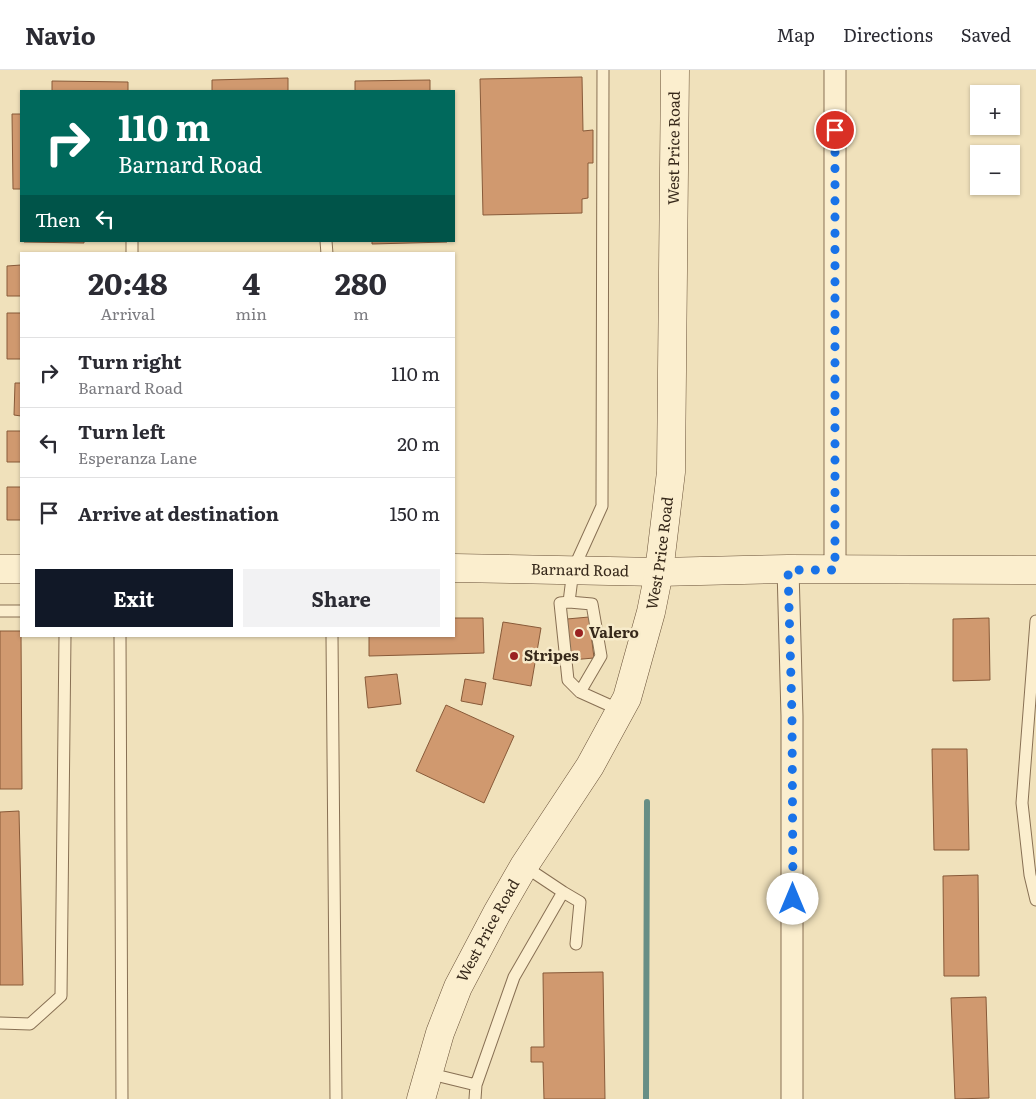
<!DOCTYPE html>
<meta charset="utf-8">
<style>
body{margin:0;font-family:Literata,serif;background:#f2f2f3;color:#2b2b33;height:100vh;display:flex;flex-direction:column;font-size:19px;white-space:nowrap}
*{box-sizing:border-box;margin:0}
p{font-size:16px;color:#7c7c81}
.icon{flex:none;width:28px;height:28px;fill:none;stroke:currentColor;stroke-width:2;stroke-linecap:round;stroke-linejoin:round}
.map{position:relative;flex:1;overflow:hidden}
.drawer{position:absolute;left:20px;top:182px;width:435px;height:385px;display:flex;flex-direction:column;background:#fff;border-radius:0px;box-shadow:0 1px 4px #0004}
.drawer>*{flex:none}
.hud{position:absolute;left:20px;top:20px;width:435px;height:152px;border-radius:0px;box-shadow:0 1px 4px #0004;background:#00695c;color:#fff;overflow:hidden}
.tools{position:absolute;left:970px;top:15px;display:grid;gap:10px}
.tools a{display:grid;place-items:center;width:50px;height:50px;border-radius:0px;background:#fff;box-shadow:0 1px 4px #0004;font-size:25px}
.pin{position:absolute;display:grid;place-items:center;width:42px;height:42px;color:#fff;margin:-21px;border:2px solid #fff;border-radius:50%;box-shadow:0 1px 5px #0007}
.me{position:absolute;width:55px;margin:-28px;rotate:0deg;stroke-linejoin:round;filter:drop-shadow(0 0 4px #0008)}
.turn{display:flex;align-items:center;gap:18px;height:105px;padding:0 15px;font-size:22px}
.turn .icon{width:65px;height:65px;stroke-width:2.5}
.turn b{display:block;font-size:35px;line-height:42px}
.then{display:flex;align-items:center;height:48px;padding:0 15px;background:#0003;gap:10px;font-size:19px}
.eta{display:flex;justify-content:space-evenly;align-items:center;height:85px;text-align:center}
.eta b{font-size:30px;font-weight:700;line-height:35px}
.primary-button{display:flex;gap:10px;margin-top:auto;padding:10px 15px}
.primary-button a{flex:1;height:58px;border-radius:0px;background:#111827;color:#fff;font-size:20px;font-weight:700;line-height:58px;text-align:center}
.primary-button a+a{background:#f2f2f3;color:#2b2b33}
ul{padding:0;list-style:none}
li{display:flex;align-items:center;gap:15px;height:70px;padding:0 15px;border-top:1px solid #e1e1e2}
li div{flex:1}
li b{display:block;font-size:19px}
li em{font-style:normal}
header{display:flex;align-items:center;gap:30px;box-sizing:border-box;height:70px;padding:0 25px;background:#fff;border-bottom:1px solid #e1e1e2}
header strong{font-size:24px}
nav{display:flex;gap:28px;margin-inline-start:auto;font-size:18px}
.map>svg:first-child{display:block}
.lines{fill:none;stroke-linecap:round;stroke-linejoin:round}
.stream{stroke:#678e85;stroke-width:6}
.building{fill:#d0996f;stroke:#885a39}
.lane-casing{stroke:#887054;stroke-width:13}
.street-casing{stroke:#887054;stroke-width:23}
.secondary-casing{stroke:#695138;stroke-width:29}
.lane{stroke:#fbeece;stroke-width:11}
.street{stroke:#fbeece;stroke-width:21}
.secondary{stroke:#fbeece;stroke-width:28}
.route{stroke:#1a73e8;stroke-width:9;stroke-dasharray:0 16.2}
.poi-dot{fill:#9a2221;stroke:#f7ebcb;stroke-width:2}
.labels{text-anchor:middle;stroke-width:5;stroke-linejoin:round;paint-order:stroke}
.street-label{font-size:15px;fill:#36281a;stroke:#f7ebcb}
.poi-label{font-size:15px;font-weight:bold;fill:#36281a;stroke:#f7ebcb;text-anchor:start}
</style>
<header>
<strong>Navio</strong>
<nav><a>Map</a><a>Directions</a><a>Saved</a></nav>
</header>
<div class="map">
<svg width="1036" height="1029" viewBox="0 0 1036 1029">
<rect width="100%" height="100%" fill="#f0e1bb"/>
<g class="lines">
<path class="stream" d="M646,1029L647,732"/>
</g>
<path class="building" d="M582,7L583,61L593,60V93H588V128L582,129V143L483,145L480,9Z
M288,8V21H212V10Z
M430,10V21H355V11Z
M52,11L128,12V21H52Z
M12,44H21V119H13Z
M24,171H84V173L24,172Z
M372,171H447V172L372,174Z
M21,195V226H7V196Z
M7,243H21V289H7Z
M15,313H21V346L14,345Z
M7,361H21V392H7Z
M7,417H21V450H7Z
M589,547L594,588L571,590L567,549Z
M454,548H483L484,583L369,586V566H454Z
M989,548L990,610L953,611V549Z
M503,552L541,558L531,616L493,609Z
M0,561H21L22,719H0Z
M397,604L401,634L368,638L365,607Z
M465,609L486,613L482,635L461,631Z
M446,635L514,666L484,733L416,701Z
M932,679H967L969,780H934Z
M19,741L23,915H0V742Z
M978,805L979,906H944L943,806Z
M603,902L605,1029H544L543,992H531V977H544L543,903Z
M986,927L989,1028L955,1029L951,928Z"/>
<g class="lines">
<defs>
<path id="lane" d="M603,0L602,436L573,500L569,532L560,533L568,610L580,622L620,640
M132,171V184
M326,171L327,184
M569,532L592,534L601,586L580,622
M0,541H21
M1036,551L1022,733L1030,805L1036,830
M120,566L122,1029
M332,566L336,1029
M524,796L563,822
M0,953L30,954L61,926L65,566
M427,1003L476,1015L514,907L563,822L580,832L576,874
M475,1029L476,1015"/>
<path id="street" d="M835,0V500
M788,499L792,646V1029"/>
<g id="secondary">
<path id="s1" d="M454,498L659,502L788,499L1036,500"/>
<path d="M0,499H21"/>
<path id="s2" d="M421,1029L440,963L458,917L497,843L524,796L590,696L627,628L651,542L659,502L671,402L675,0"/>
</g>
</defs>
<use href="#lane" class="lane-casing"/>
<use href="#street" class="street-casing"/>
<use href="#secondary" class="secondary-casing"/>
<use href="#lane" class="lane"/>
<use href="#street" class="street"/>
<use href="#secondary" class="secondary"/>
</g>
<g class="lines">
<path class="route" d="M793,829L792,646L788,500H835V60"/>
</g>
<g class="poi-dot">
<circle cx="579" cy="563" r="5"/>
<circle cx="514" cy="586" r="5"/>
</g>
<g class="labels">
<g class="street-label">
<text dy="5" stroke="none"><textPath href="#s2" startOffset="1008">West Price Road</textPath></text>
<text dy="5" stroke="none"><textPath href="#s2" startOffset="602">West Price Road</textPath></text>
<text dy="5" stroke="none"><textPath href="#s1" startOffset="126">Barnard Road</textPath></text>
<text dy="5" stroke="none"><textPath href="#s2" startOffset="182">West Price Road</textPath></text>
</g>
<g class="poi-label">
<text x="589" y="568">Valero</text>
<text x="524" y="591">Stripes</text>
</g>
</g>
</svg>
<div class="tools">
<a>+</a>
<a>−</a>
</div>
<div class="pin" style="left:835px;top:60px;background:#d93025"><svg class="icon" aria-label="arrive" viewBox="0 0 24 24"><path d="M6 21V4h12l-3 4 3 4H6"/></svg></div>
<svg class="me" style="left:793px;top:829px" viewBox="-20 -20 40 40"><circle r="19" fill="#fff"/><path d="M0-13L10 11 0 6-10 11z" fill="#1a73e8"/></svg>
<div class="hud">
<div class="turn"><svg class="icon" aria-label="right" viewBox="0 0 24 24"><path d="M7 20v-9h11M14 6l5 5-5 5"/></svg><div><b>110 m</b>Barnard Road</div></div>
<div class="then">Then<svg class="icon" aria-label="left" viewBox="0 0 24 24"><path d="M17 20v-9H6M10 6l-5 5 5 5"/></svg></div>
</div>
<section class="drawer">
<div class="eta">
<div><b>20:48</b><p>Arrival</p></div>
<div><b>4</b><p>min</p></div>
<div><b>280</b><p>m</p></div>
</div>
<ul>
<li><svg class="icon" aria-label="right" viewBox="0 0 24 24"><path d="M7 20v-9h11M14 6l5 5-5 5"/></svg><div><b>Turn right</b><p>Barnard Road</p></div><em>110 m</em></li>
<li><svg class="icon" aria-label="left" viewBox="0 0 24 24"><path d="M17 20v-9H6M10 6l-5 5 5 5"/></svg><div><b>Turn left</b><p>Esperanza Lane</p></div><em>20 m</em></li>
<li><svg class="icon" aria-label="arrive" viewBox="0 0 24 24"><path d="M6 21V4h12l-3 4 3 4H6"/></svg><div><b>Arrive at destination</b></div><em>150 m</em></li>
</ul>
<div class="primary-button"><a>Exit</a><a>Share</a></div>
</section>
</div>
